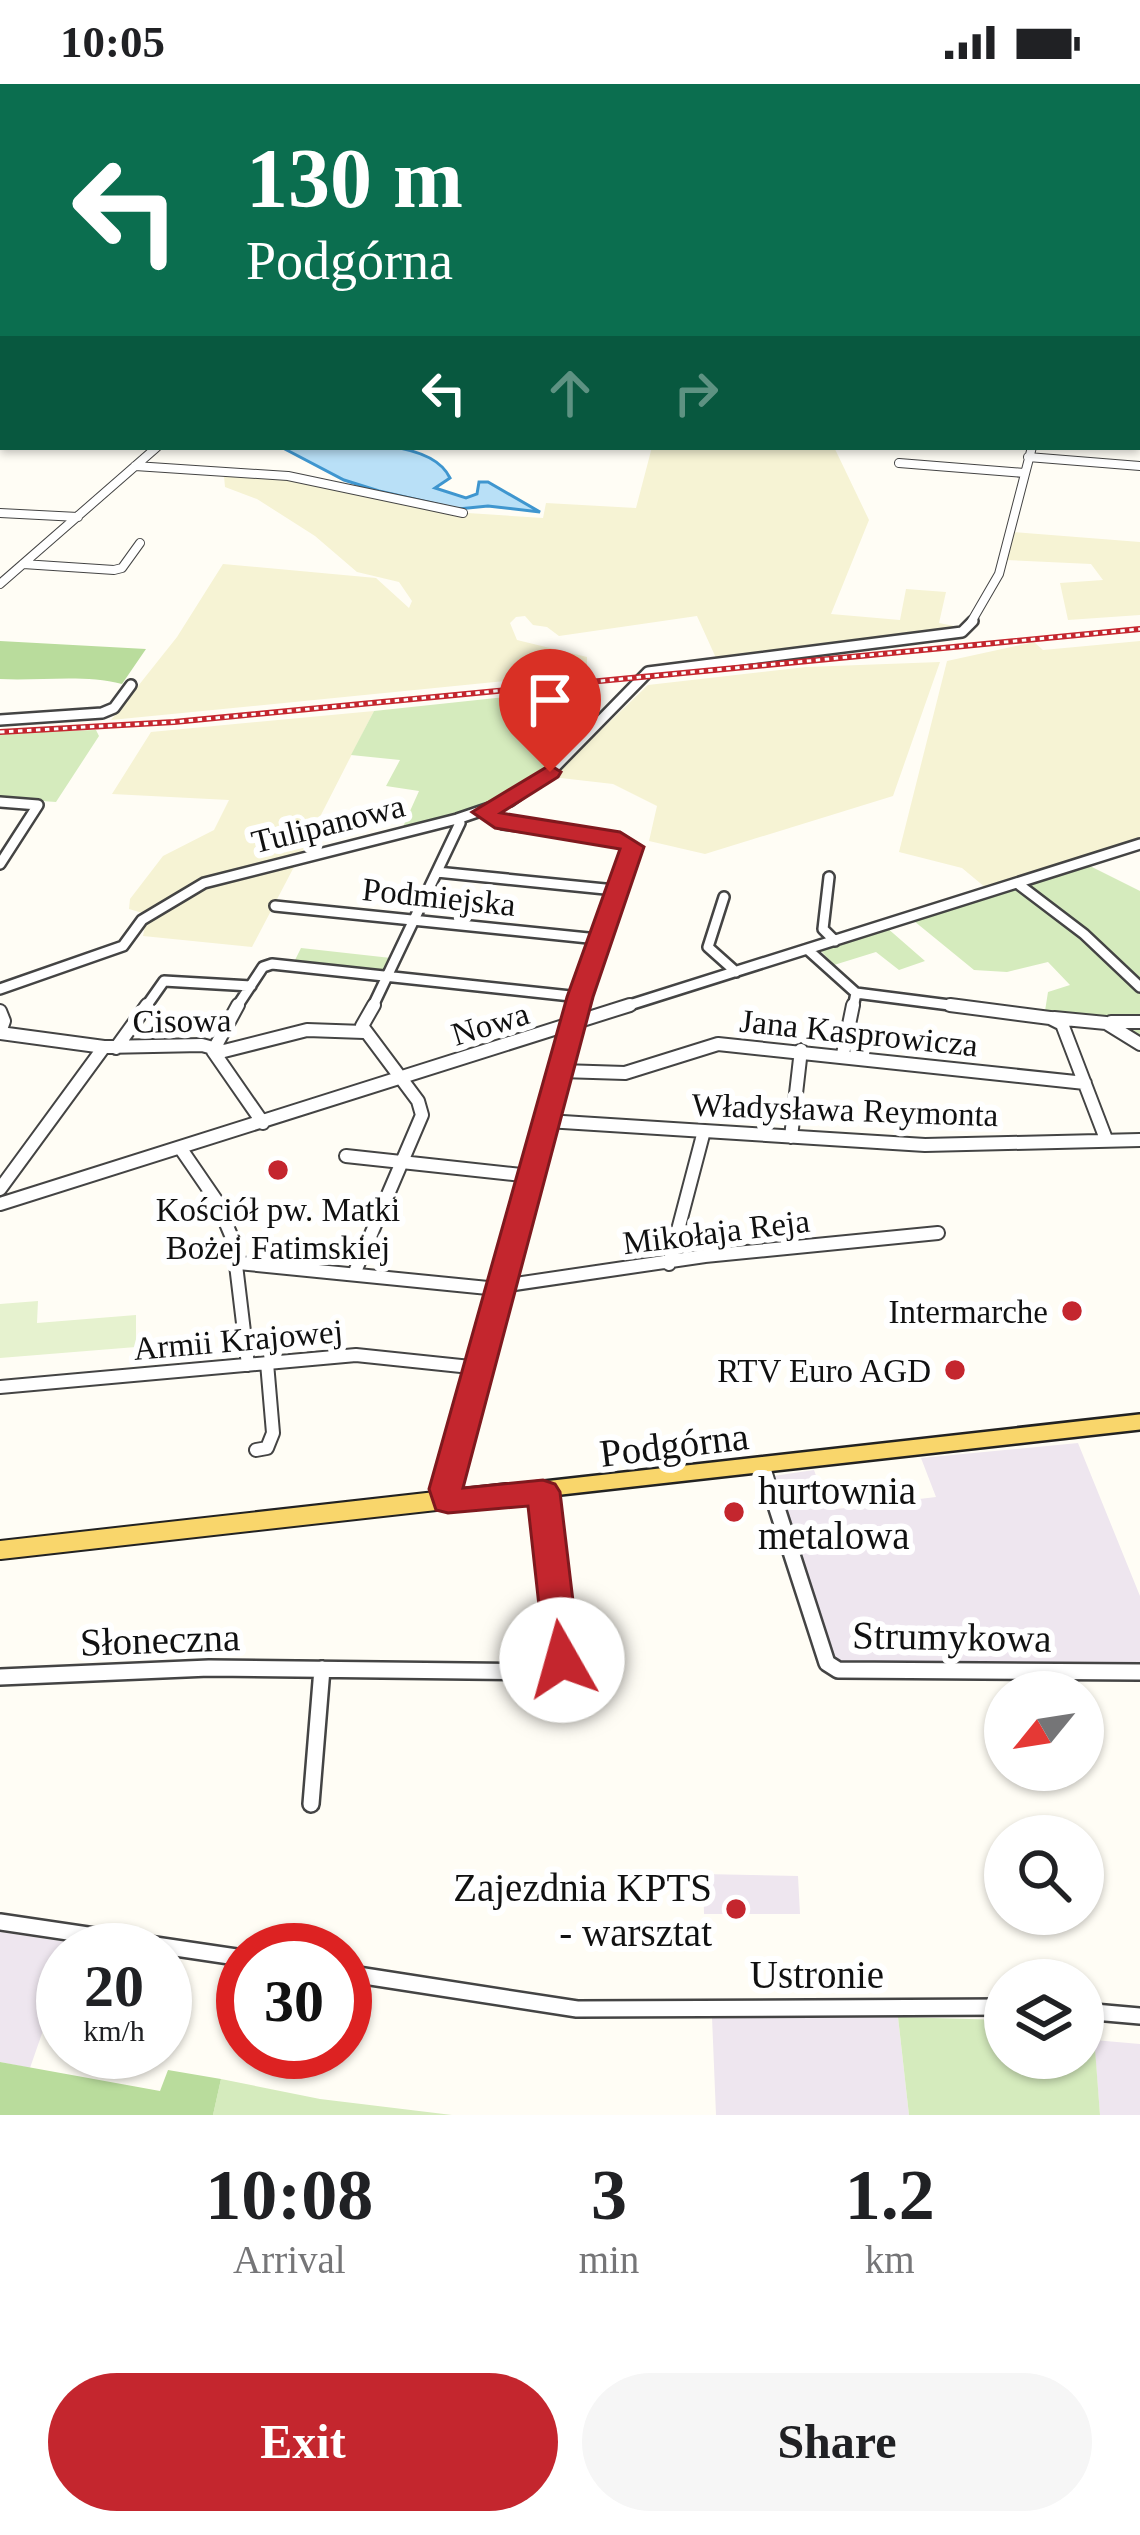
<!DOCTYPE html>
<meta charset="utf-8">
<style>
body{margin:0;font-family:Georgia,serif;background:#f6f6f6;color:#202124;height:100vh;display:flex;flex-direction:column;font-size:45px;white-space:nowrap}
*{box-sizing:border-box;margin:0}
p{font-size:39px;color:#757577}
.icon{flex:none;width:66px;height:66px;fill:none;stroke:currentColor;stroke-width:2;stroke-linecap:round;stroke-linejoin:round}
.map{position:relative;height:2031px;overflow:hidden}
.details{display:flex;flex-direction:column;background:#fff;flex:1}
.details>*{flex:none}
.guide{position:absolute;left:0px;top:0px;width:1140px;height:366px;box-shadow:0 3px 9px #0004;background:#0b6e4f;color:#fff;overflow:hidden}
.needle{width:78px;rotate:240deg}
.fabs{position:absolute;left:984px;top:1587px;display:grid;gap:24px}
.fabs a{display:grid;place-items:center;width:120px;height:120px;border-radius:50%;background:#fff;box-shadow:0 3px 9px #0004;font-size:60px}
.speed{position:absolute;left:36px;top:1839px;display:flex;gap:24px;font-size:60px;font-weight:700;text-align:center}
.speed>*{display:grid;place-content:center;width:156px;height:156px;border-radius:50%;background:#fff;box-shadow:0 3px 9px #0004;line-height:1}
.speed small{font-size:30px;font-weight:400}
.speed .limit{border:18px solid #d22;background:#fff;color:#111}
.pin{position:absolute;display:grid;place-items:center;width:102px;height:102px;color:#fff;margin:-123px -51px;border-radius:50% 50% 50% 0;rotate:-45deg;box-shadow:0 0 12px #0007}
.pin .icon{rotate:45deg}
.me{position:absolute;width:132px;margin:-66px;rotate:353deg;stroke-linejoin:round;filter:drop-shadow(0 0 9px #0008)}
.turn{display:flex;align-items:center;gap:42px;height:252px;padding:0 48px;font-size:54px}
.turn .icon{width:156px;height:156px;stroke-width:2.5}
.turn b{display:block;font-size:84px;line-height:102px}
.lanes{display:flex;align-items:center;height:114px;padding:0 48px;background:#0003;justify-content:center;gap:60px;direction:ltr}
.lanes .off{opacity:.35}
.eta{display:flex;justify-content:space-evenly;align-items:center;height:204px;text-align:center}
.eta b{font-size:72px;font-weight:600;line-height:84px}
.primary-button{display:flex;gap:24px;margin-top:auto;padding:24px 48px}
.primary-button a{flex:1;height:138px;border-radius:72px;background:#c4262e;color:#fff;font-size:48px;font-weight:600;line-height:138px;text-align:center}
.primary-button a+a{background:#f6f6f6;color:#202124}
.status{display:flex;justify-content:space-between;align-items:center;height:84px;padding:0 60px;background:#fff;direction:ltr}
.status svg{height:33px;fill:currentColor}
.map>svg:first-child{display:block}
.industrial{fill:#eee6ef}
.farmland{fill:#f6f3d4}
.green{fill:#d5ebbd}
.forest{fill:#b9dc9c}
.pitch{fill:#e6f2cf}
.water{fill:#b9e0f7;stroke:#3f96cf;stroke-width:3}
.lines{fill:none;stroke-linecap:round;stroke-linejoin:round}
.stream{stroke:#3f96cf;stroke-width:3}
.minor-far4-casing{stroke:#444;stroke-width:9}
.minor-far3-casing{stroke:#444;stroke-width:10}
.minor-far2-casing{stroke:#444;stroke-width:14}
.minor-far1-casing{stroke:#444;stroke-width:16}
.minor-casing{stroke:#444;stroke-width:20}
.major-far1-casing{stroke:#222;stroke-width:20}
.major-casing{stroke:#222;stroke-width:22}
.minor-far4{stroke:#fff;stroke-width:6}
.minor-far3{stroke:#fff;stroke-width:8}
.minor-far2{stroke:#fff;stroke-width:9}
.minor-far1{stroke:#fff;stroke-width:12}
.minor{stroke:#fff;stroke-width:15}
.major-far1{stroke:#f9d66b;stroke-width:15}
.major{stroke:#f9d66b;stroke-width:18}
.rail-casing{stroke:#c4262e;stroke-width:6}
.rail{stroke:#fff;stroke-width:3;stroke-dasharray:4.5;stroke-linecap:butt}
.route{fill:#c4262e;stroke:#7f191e;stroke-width:3}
.poi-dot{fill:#c4262e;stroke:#fff;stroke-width:4.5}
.labels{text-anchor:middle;stroke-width:12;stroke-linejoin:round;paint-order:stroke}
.street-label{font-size:33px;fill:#111;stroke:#fff}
.poi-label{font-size:33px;fill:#111;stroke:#fff;text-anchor:end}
.near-street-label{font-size:39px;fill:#111;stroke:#fff}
.near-poi-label{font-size:39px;fill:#111;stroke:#fff;text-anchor:start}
</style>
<div class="status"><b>10:05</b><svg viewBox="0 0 49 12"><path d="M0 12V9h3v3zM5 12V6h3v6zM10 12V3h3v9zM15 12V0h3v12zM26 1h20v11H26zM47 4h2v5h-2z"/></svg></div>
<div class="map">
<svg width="1140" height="2031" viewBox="0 0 1140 2031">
<rect width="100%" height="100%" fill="#fffdf5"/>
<path class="industrial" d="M1078,1359L1140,1512V1583L835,1579L773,1392L814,1386L828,1426L936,1413L921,1374Z
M703,1790L798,1792L800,1830H704Z
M0,1848L73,1859L71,1866H63V1889L30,1984L0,1978Z
M712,1933H898L909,2031H716Z
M1094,1956L1140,1960V2031H1100Z"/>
<path class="farmland" d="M148,0H552L602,3H143Z
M652,363H834L869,436L831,530L900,536L906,505L946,508L939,539L959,543L716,574L697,532L559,552L547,543L533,541L525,532L516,533L510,539L517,556L587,573V589L111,636L177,553L223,480L376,494L409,524L412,517L399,498L357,488L315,452L257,415L225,403L224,392L284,393L437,427L543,434L546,419L636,424Z
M1013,448L1140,458V531L1068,536L1060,499L1103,496L1091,480L1006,476Z
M1140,557V757L986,804L962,784L899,768L947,577L1034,558L1043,566Z
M940,578L893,712L705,770L649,757L657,722L613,700L552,693L648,601L806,583Z
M374,627L299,774L221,792L146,830L129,825L130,815L163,772L214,746L229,716L112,710L151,648Z
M296,779L252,863L143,852L146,837L200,803Z"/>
<path class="green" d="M525,611L532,636L603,633L510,713L479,728L402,745L419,707L386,702L400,676L351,671L374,627Z
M96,646L99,652L56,718L0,714V649Z
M1090,782L1140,807V953L1114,936L1045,927L1048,908L1070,901L1048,878L1007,888L974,886L914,837Z
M886,843L925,877L899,886L876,868L834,881L821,867Z
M301,864L391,874L385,887L294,878Z
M898,1933L1005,1936V1974H1083V1938H1093L1100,2031H909Z
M221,1995L320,2015L452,2031H213Z"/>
<path class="forest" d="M0,557L146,565L122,600C84,590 41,597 0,595Z
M0,1978L160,2007L168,1986L221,1995L213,2031H0Z"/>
<path class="pitch" d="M38,1217L37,1239L136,1231V1263L0,1274V1220Z"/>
<path class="water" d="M281,363C324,363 428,348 450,394L435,404L466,414L477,410L479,398H488L540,428L488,422L458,425L379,407L344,396Z"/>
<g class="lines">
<path class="stream" d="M17,3L24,0"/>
<defs>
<path id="minor-far4" d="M709,3L713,0
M0,83L3,78"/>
<path id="minor-far3" d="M1028,373L1140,382
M899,379L1024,389
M135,382L288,392L463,429
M0,429L78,433
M23,480L114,486L122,484L140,459
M0,500L157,363
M970,540L999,490L1032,363"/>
<path id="minor-far2" d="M0,636L102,629L114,624L131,601
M0,718L38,721L0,780
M484,728L503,740L620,755L632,763L577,924
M437,788L615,806
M829,793L823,845L835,857
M1017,799L1084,850L1140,903
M724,813L708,863L736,888
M275,822L598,855
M807,865L856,909L973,924
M0,905L123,862L142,836L204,799L457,735L510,717L550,688L648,588L962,548L973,537
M145,924L164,897L251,902
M236,924L263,883L272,880L580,913
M372,924L460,739L457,735
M620,924L1140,760
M853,924L856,909"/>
<path id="minor-far1" d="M238,921L213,967L263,1039
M950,921L1050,934L1062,940L1106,1055
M0,927L4,937L0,948
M1054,934L1106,939L1140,960
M1111,938H1140
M0,949L104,963L202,961L224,967L307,946L364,948
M116,964L147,921
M843,970L853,921
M561,987L625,989L718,960L1085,999
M547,1037L925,1061L1140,1056
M791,1053L801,966
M181,1065L216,1116L233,1156L248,1281
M346,1072L531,1092
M0,1105L104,963
M0,1120L630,921
M238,1179L488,1204L705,1172L938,1149
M669,1180L704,1047
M354,1190L422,1031L418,1017L362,942L374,921
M0,1303L356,1271L480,1284
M256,1366L267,1364L273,1349L267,1279
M764,1383L773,1412
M448,1412L451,1387L578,921"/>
<path id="minor" d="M772,1409L827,1579L838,1586L1140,1588
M448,1417L449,1409
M0,1593L209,1584L549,1588L562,1576L543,1409
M311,1720L322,1585
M0,1838L243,1874
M345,1889L577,1925L1005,1923
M1083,1927L1140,1932"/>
<path id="major-far1" d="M481,1412L1140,1338"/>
<path id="major" d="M0,1466L507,1409"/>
</defs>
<use href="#minor-far4" class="minor-far4-casing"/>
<use href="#minor-far3" class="minor-far3-casing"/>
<use href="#minor-far2" class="minor-far2-casing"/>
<use href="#minor-far1" class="minor-far1-casing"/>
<use href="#minor" class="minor-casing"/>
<use href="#major-far1" class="major-far1-casing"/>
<use href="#major" class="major-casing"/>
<use href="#minor-far4" class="minor-far4"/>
<use href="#minor-far3" class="minor-far3"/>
<use href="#minor-far2" class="minor-far2"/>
<use href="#minor-far1" class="minor-far1"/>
<use href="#minor" class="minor"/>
<use href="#major-far1" class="major-far1"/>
<use href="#major" class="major"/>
<defs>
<path id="rail" d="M0,648L174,638L1140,545"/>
</defs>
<use href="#rail" class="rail-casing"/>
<use href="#rail" class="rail"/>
</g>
<path class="route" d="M550,681L561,688L558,693L501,729L620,748L644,763L593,913L463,1404L543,1396L555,1400L560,1408L580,1576L575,1586L562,1590L550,1586L545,1576L528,1422L448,1429L436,1426L429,1405L567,913L620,765L495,744L472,728Z"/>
<g class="poi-dot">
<circle cx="278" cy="1086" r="12"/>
<circle cx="1072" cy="1227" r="12"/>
<circle cx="955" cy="1286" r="12"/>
<circle cx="734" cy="1428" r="12"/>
<circle cx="736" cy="1825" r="12"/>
</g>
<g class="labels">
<g class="street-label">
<text transform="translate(328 739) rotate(-14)" y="12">Tulipanowa</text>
<text transform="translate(439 812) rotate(6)" y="12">Podmiejska</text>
<text transform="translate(182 936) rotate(-1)" y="12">Cisowa</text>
<text transform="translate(490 939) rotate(-17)" y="12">Nowa</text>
<text transform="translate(859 948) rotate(6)" y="12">Jana Kasprowicza</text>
<text transform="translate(845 1025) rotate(2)" y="12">Władysława Reymonta</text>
<text transform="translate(716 1147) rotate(-7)" y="12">Mikołaja Reja</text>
<text transform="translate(238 1255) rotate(-5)" y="12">Armii Krajowej</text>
</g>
<g class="poi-label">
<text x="278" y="1137" text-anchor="middle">Kościół pw. Matki<tspan x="278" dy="38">Bożej Fatimskiej</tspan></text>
<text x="1048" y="1239">Intermarche</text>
<text x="931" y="1298">RTV Euro AGD</text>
</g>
<g class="near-street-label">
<text transform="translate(674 1360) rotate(-7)" y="14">Podgórna</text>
<text transform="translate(952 1552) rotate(1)" y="14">Strumykowa</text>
<text transform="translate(160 1555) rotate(-2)" y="14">Słoneczna</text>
<text x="817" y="1904">Ustronie</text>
</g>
<g class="near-poi-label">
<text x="758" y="1420">hurtownia<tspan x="758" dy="45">metalowa</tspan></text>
<text x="712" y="1817" text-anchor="end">Zajezdnia KPTS<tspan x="712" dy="45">- warsztat</tspan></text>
</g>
</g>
</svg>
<div class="fabs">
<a><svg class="needle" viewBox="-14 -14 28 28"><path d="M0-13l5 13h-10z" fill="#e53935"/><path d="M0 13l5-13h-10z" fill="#757577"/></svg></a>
<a><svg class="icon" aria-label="search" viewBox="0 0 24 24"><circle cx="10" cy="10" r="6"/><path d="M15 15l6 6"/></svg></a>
<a><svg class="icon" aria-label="layers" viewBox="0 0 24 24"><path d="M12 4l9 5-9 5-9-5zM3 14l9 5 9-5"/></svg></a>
</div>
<div class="speed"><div>20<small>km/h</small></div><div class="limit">30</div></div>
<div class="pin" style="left:550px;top:688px;background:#d93025"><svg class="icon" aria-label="arrive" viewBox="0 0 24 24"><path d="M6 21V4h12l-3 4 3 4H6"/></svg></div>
<svg class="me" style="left:562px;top:1576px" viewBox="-20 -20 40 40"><circle r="19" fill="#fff"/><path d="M0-13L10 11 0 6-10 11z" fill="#c4262e"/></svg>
<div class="guide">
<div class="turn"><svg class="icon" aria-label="left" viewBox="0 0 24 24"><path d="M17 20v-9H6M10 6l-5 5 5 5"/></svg><div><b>130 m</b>Podgórna</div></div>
<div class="lanes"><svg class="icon" aria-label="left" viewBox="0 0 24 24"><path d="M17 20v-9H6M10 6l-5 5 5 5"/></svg><svg class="icon off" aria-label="ahead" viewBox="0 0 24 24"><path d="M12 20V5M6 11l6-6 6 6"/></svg><svg class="icon off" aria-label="right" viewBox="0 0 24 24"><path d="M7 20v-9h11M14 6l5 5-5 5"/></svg></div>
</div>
</div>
<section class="details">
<div class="eta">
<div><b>10:08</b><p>Arrival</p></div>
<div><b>3</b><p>min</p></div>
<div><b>1.2</b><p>km</p></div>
</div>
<div class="primary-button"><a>Exit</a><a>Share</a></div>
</section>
